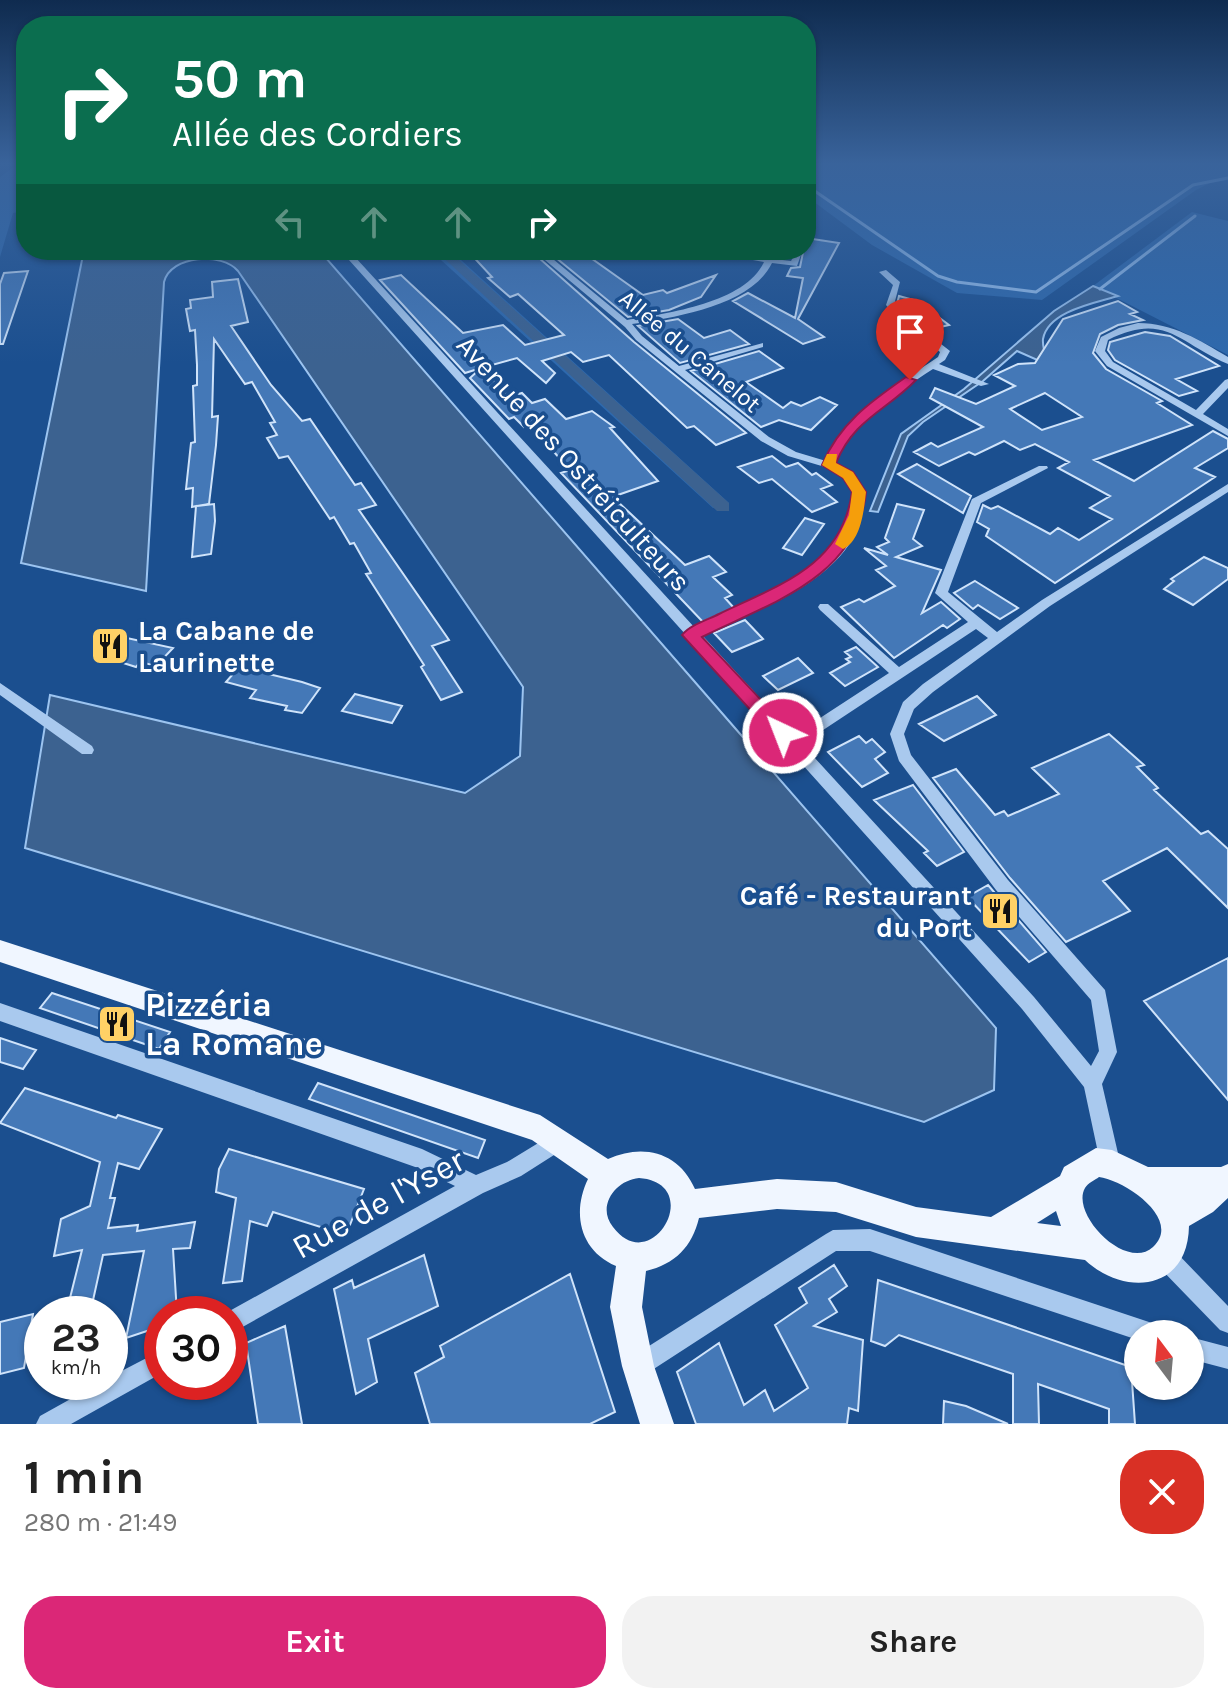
<!DOCTYPE html>
<meta charset="utf-8">
<style>
body{margin:0;font-family:Karla,sans-serif;background:#f2f2f2;color:#222;height:100vh;display:flex;flex-direction:column;font-size:30px;white-space:nowrap}
*{box-sizing:border-box;margin:0}
p{font-size:26px;color:#767676}
.icon{flex:none;width:44px;height:44px;fill:none;stroke:currentColor;stroke-width:2;stroke-linecap:round;stroke-linejoin:round}
.map{position:relative;height:1424px;overflow:hidden}
.details{display:flex;flex-direction:column;background:#fff;flex:1}
.details>*{flex:none}
.banner{position:absolute;left:16px;top:16px;width:800px;height:244px;border-radius:32px;box-shadow:0 2px 6px #0004;background:#0b6e4f;color:#fff;overflow:hidden}
.needle{width:52px;rotate:344deg}
.controls{position:absolute;left:1124px;top:1320px;display:grid;gap:16px}
.controls a{display:grid;place-items:center;width:80px;height:80px;border-radius:50%;background:#fff;box-shadow:0 2px 6px #0004;font-size:40px}
.speed{position:absolute;left:24px;top:1296px;display:flex;gap:16px;font-size:40px;font-weight:700;text-align:center}
.speed>*{display:grid;place-content:center;width:104px;height:104px;border-radius:50%;background:#fff;box-shadow:0 2px 6px #0004;line-height:1}
.speed small{font-size:20px;font-weight:400}
.speed .limit{border:12px solid #d22;background:#fff;color:#111}
.pin{position:absolute;display:grid;place-items:center;width:68px;height:68px;color:#fff;margin:-82px -34px;border-radius:50% 50% 50% 0;rotate:-45deg;box-shadow:0 0 8px #0007}
.pin .icon{rotate:45deg}
.me{position:absolute;width:88px;margin:-44px;rotate:317deg;stroke-linejoin:round;filter:drop-shadow(0 0 6px #0008)}
.turn{display:flex;align-items:center;gap:28px;height:168px;padding:0 24px;font-size:36px}
.turn .icon{width:104px;height:104px;stroke-width:2.5}
.turn b{display:block;font-size:56px;line-height:68px}
.lanes{display:flex;align-items:center;height:76px;padding:0 24px;background:#0003;justify-content:center;gap:40px;direction:ltr}
.lanes .off{opacity:.35}
.round{display:grid;place-items:center;flex:none;width:84px;height:84px;border-radius:32px;background:#f2f2f2}
.summary{display:flex;align-items:center;justify-content:space-between;height:136px;padding:0 24px}
h1{font-size:48px;font-weight:700;line-height:60px}
.action{display:flex;gap:16px;margin-top:auto;padding:16px 24px}
.action a{flex:1;height:92px;border-radius:32px;background:#db2777;color:#fff;font-size:32px;font-weight:700;line-height:92px;text-align:center}
.action a+a{background:#f2f2f2;color:#222}
.map>svg:first-child{display:block}
.green{fill:#2e69ad}
.water{fill:#3c6290;stroke:#9cc4f0;stroke-width:2}
.lines{fill:none;stroke-linecap:round;stroke-linejoin:round}
.stream{stroke:#9cc4f0;stroke-width:3}
.canal{fill:#3c6290;fill-rule:evenodd}
.building{fill:#4478b7;stroke:#cfe3fa;stroke-width:2;fill-rule:evenodd}
.minor{fill:#a9c9ee;fill-rule:evenodd}
.major{fill:#f0f6ff;fill-rule:evenodd}
.route{fill:#db2777;stroke:#8e194d;stroke-width:2}
.slow{fill:#f59e0b}
.labels{text-anchor:middle;stroke-width:7;stroke-linejoin:round;paint-order:stroke}
.far-street-label{font-size:24px;fill:#fff;stroke:#1b4f8f}
.street-label{font-size:28px;fill:#fff;stroke:#1b4f8f}
.poi-label{font-size:28px;font-weight:bold;fill:#fff;stroke:#1b4f8f;text-anchor:start}
.near-poi-label{font-size:34px;font-weight:bold;fill:#fff;stroke:#1b4f8f;text-anchor:start}
.near-street-label{font-size:34px;fill:#fff;stroke:#1b4f8f}
</style>
<div class="map">
<svg width="1228" height="1424" viewBox="0 0 1228 1424">
<rect width="100%" height="100%" fill="#1b4f8f"/>
<path class="green" d="M18,164H26V211L13,213L0,257V177Z
M806,164H1228V180L1210,183L1196,190L1042,300L957,293L872,245L806,196Z
M1192,212L1228,221V355L1093,286Z
M430,250H450L729,503L713,508Z"/>
<path class="water" d="M84,250H319L996,1028L994,1090L924,1122L25,848L50,695L465,793L520,756L523,687L238,271C222,252 171,255 164,282L146,591L21,563Z
M1093,286L1118,296C1095,303 1048,311 1043,339C1042,348 1047,354 1044,363L1017,351L983,381L923,422L908,436L878,512L870,511L901,434L964,389L1054,311Z"/>
<g class="lines">
<path class="stream" d="M806,185L938,276L957,282L1036,292L1193,185L1228,178
M1100,289L1195,216"/>
<path class="canal" d="M435,250H448L729,503V511H717Z"/>
</g>
<path class="building" d="M806,238L839,243L798,319L824,337L803,344L733,301L748,293L795,318L803,278L787,276L791,268L800,267Z
M467,250H530L634,342L746,433L716,445L694,426L687,428L609,355L583,362L571,352L542,361L555,373L546,383L517,358L481,368L509,397L522,393L532,403L545,399L566,419L592,411L614,427L610,428L658,481L615,496L618,499L616,500L685,565L709,556L726,572L713,577L732,595L725,598L734,608L703,622L561,473L570,470L530,425L524,427L514,417L509,419L470,378L481,368L465,373L380,280L401,275L463,333L503,325L525,345L564,335L518,294L510,297L488,278L492,277Z
M581,251L643,295L663,290L667,293L716,275L701,297L669,310L628,317L555,257Z
M28,271L3,344H0V284L4,273Z
M238,279L248,322L231,326L271,385L302,421L310,419L355,485L361,483L376,505L359,510L449,640L432,646L462,692L441,700L421,667L424,665L366,574L371,573L354,543L350,544L334,517L330,519L288,456L279,458L267,438L277,435L270,423L275,422L252,382L245,384L214,339L212,417L218,416L216,445L209,504L197,506L214,504L215,521L211,554L192,557L196,506L192,507L193,488L186,489L191,443L195,442L193,386L197,385V365L195,330L190,331L186,309L191,308L190,300L213,297L212,282Z
M899,296L917,301L949,325L928,330L897,304Z
M1118,301L1137,312L1130,314L1143,320L1118,325L1100,334L1093,353L1106,369L1162,401L1157,403L1192,425L1094,460L1134,481L1213,431L1228,439V448L1195,468L1215,477L1055,583L986,536L989,529L977,522L983,505L991,509L998,506L1050,534L1058,528L1079,540L1112,519L1090,508L1110,496L1058,468L1069,462L1035,444L1020,450L1004,441L975,455L969,452L939,466L914,452L931,443L938,447L983,427L930,398L935,388L976,404L1015,386L994,375L1018,364L1035,363L1063,319ZM1045,393L1082,417L1042,430L1010,409Z
M678,319L704,338L730,330L749,344L680,363L638,326Z
M1145,332L1170,336L1219,366L1176,379L1197,391L1179,396L1115,360L1108,350L1110,342Z
M759,351L783,368L746,382L783,408L791,402L801,406L820,397L837,405L811,430L779,420L761,427L691,371Z
M772,456L786,467L798,463L812,475L816,473L832,485L821,489L837,502L812,512L772,479L759,483L738,467Z
M917,464L971,496L963,513L898,474Z
M897,504L924,510L913,539L922,546L896,557L941,570L922,613L941,602L960,619L947,628L943,625L894,658L841,607L859,599L864,602L895,586L876,570L886,566L864,548L888,555L877,547L889,542L885,538Z
M805,518L824,524L802,555L783,548Z
M1204,557L1228,568V579L1193,605L1164,589L1174,581L1171,579Z
M975,581L1018,608L1000,619L978,605L973,609L954,593Z
M745,620L763,639L732,652L714,633Z
M113,635L173,648L156,666L140,662L136,667L95,654Z
M856,647L878,667L845,686L830,673L850,662L846,659L851,657L845,652Z
M798,658L813,673L778,690L763,676Z
M239,667L302,682L320,688L302,713L285,710L287,706L250,698L256,690L226,682Z
M355,694L402,706L392,723L342,711Z
M977,696L996,715L944,741L919,724Z
M1109,734L1144,765L1137,767L1158,788L1154,790L1201,834L1208,831L1228,849V908L1167,848L1103,881L1130,911L1066,942L1010,878L933,778L956,769L995,815L1004,811L1008,816L1059,794L1032,768Z
M859,736L866,743L872,739L885,752L875,759L888,773L862,787L828,752Z
M913,785L964,852L937,866L924,853L928,851L874,800Z
M988,885L994,892L1046,952L1029,962L967,897Z
M1228,958V1100L1144,1001Z
M52,993L170,1032L159,1049L40,1008Z
M0,1038L36,1050L23,1069L0,1062Z
M318,1083L412,1115L485,1140L478,1158L309,1099Z
M25,1088L116,1118L118,1115L162,1129L139,1169L118,1163L110,1198H115L108,1228L138,1225L137,1231L195,1222L190,1248L173,1249L177,1314H162V1326L126,1338L144,1251L103,1255L90,1314H66L82,1250L54,1256L61,1219L90,1206L100,1162L0,1123Z
M229,1149L364,1189L346,1235L273,1212L267,1226L250,1221L242,1281L223,1283L236,1198L216,1192L219,1169Z
M424,1255L438,1306L368,1339L377,1382L356,1394L334,1289L352,1280L354,1288Z
M834,1265L847,1286L829,1299L837,1312L814,1326L863,1340L858,1411L849,1408L847,1424H696L677,1372L719,1343L744,1405L765,1390L774,1411L808,1388L775,1325L807,1303L799,1288Z
M570,1274L615,1412L590,1424H430L415,1373L444,1357L440,1346Z
M878,1280L1131,1367L1135,1424H1109V1409L1038,1384L1039,1424H1013V1374L899,1335L885,1346L871,1341Z
M33,1314L24,1368L0,1374V1322Z
M285,1326L302,1424H258L246,1343Z
M944,1401L966,1406L1008,1424H943Z"/>
<g class="lines">
<path class="minor" d="M340,250H348L351,253L382,250L355,257L695,628C742,608 810,584 839,540C849,526 851,508 853,492L844,477L825,467L788,456L761,441L636,340L625,327L533,250H542L627,320C668,313 745,303 764,262L697,250H717L766,257L770,250L802,252L797,266L772,263C751,306 675,317 632,324L642,336L679,366L763,343V347L685,370L769,437L796,452L826,461C850,412 895,386 938,357L940,352L899,320L886,305L893,285L879,272L886,270L900,282L894,305L905,316L950,351L945,360L939,364L989,384L981,386L933,369C893,395 856,420 835,464L852,473L865,492C863,508 860,525 852,540C823,588 751,614 702,635L794,735L889,673L820,610L818,607L820,604H828L899,667L968,622L935,593L972,499L1039,466H1047L1048,468L981,503L948,592L997,632L1042,600L1228,484V492L1050,606L933,692L914,709L904,734L911,755L1008,880L1105,990L1117,1052L1102,1084L1120,1162L1117,1169L1110,1172L1103,1169L1100,1162L1084,1087L1022,1009ZM777,253L794,256L791,261L774,259ZM976,629L988,638L923,684L903,702L890,734L899,761L996,890L1091,1000L1099,1051L1091,1066L1034,997L802,744Z
M1138,323C1173,323 1199,340 1228,357V364C1179,344 1166,311 1108,340L1105,351L1113,362L1196,410L1225,380L1228,379V388L1203,414L1228,429V436L1107,366L1095,351L1101,337L1119,328Z
M0,683L92,746L94,750L92,754H82L0,695Z
M0,1003L422,1149L476,1175L507,1162L558,1131L565,1134L568,1141L565,1148L521,1176L483,1193L230,1334V1314H224L455,1186L418,1168L0,1021Z
M870,1229L1152,1323L1160,1326L1163,1334H1138V1340L870,1251H836L646,1374L638,1377L630,1374L627,1366L630,1358L826,1234L833,1230Z
M1166,1247L1174,1250L1228,1306V1333L1220,1330L1158,1266L1155,1258L1158,1250Z
M1190,1337L1228,1347V1369L1190,1359Z
M162,1350V1373L71,1424H36L40,1416L101,1382H110V1377Z"/>
<path class="major" d="M0,940L540,1115L608,1159C643,1143 679,1152 695,1189L777,1179L836,1182L916,1207L991,1217L1060,1176L1064,1167L1096,1148L1112,1150L1148,1167H1221L1228,1164V1198L1213,1212L1189,1226C1188,1291 1125,1297 1085,1260L916,1237L836,1212L777,1209L699,1218C692,1247 675,1264 646,1271L642,1307L654,1366L674,1424H640L622,1366L610,1307L616,1266C579,1250 572,1212 588,1179L532,1140L0,962ZM1099,1177C1124,1180 1183,1219 1153,1247C1126,1272 1070,1214 1085,1188C1088,1183 1095,1180 1099,1177ZM639,1178C706,1183 652,1279 613,1227C596,1206 616,1180 639,1178ZM1056,1211L1061,1226L1037,1223Z"/>
</g>
<linearGradient id="sky" x2="0" y2="1"><stop stop-color="#0f2b4f"/><stop offset="0.45" stop-color="#39639b"/><stop offset="1" stop-color="#39639b" stop-opacity="0"/></linearGradient>
<rect width="1228" height="363" fill="url(#sky)"/>
<path class="route" d="M906,377L916,380C886,411 854,419 836,463L853,472L866,492C857,578 770,603 702,637L792,733L783,740L776,738L682,635C690,625 707,620 719,614C779,585 842,566 852,492L843,478L822,465C839,424 870,402 906,377Z"/>
<path class="slow" d="M827,454H837L836,463L853,472L866,492C864,510 861,541 843,549L835,544L849,515L852,492L843,478L822,465Z"/>
<defs>
<symbol id="restaurant-square" viewBox="-11 -11 22 22"><rect x="-9" y="-9" width="18" height="18" rx="4" fill="#ffd166" stroke="#1b4f8f"/><path d="M-5-6h1v4h1v-4h1v4h1v-4h1v5L-1.5 .5V6h-2V.5L-5-1ZM5-6V6H3V1.5H1.5Q1.5-4 5-6Z" fill="#111"/></symbol>
</defs>
<g fill-rule="evenodd">
<use href="#restaurant-square" x="88" y="624" width="44" height="44"/>
<use href="#restaurant-square" x="978" y="889" width="44" height="44"/>
<use href="#restaurant-square" x="95" y="1002" width="44" height="44"/>
</g>
<g class="labels">
<g class="far-street-label">
<text transform="translate(690 351) rotate(40)" y="8">Allée du Canelot</text>
</g>
<g class="street-label">
<text transform="translate(574 463) rotate(48)" y="10">Avenue des Ostréiculteurs</text>
</g>
<g class="poi-label">
<text x="138" y="640">La Cabane de<tspan x="138" dy="32">Laurinette</tspan></text>
<text x="972" y="905" text-anchor="end">Café - Restaurant<tspan x="972" dy="32">du Port</tspan></text>
</g>
<g class="near-poi-label">
<text x="145" y="1016">Pizzéria<tspan x="145" dy="39">La Romane</tspan></text>
</g>
<g class="near-street-label">
<text transform="translate(378 1203) rotate(-29)" y="12">Rue de l'Yser</text>
</g>
</g>
</svg>
<div class="controls">
<a><svg class="needle" viewBox="-14 -14 28 28"><path d="M0-13l5 13h-10z" fill="#e53935"/><path d="M0 13l5-13h-10z" fill="#767676"/></svg></a>
</div>
<div class="speed"><div>23<small>km/h</small></div><div class="limit">30</div></div>
<div class="pin" style="left:910px;top:380px;background:#d93025"><svg class="icon" aria-label="arrive" viewBox="0 0 24 24"><path d="M6 21V4h12l-3 4 3 4H6"/></svg></div>
<svg class="me" style="left:783px;top:733px" viewBox="-20 -20 40 40"><circle r="17" fill="#db2777" stroke="#fff" stroke-width="3"/><path d="M0-11L8 9 0 5-8 9z" fill="#fff"/></svg>
<div class="banner">
<div class="turn"><svg class="icon" aria-label="right" viewBox="0 0 24 24"><path d="M7 20v-9h11M14 6l5 5-5 5"/></svg><div><b>50 m</b>Allée des Cordiers</div></div>
<div class="lanes"><svg class="icon off" aria-label="left" viewBox="0 0 24 24"><path d="M17 20v-9H6M10 6l-5 5 5 5"/></svg><svg class="icon off" aria-label="ahead" viewBox="0 0 24 24"><path d="M12 20V5M6 11l6-6 6 6"/></svg><svg class="icon off" aria-label="ahead" viewBox="0 0 24 24"><path d="M12 20V5M6 11l6-6 6 6"/></svg><svg class="icon" aria-label="right" viewBox="0 0 24 24"><path d="M7 20v-9h11M14 6l5 5-5 5"/></svg></div>
</div>
</div>
<section class="details">
<div class="summary"><div><h1>1 min</h1><p>280 m · 21:49</p></div><a class="round" style="background:#d93025;color:#fff"><svg class="icon" aria-label="close" viewBox="0 0 24 24"><path d="M6 6l12 12M18 6L6 18"/></svg></a></div>
<div class="action"><a>Exit</a><a>Share</a></div>
</section>
